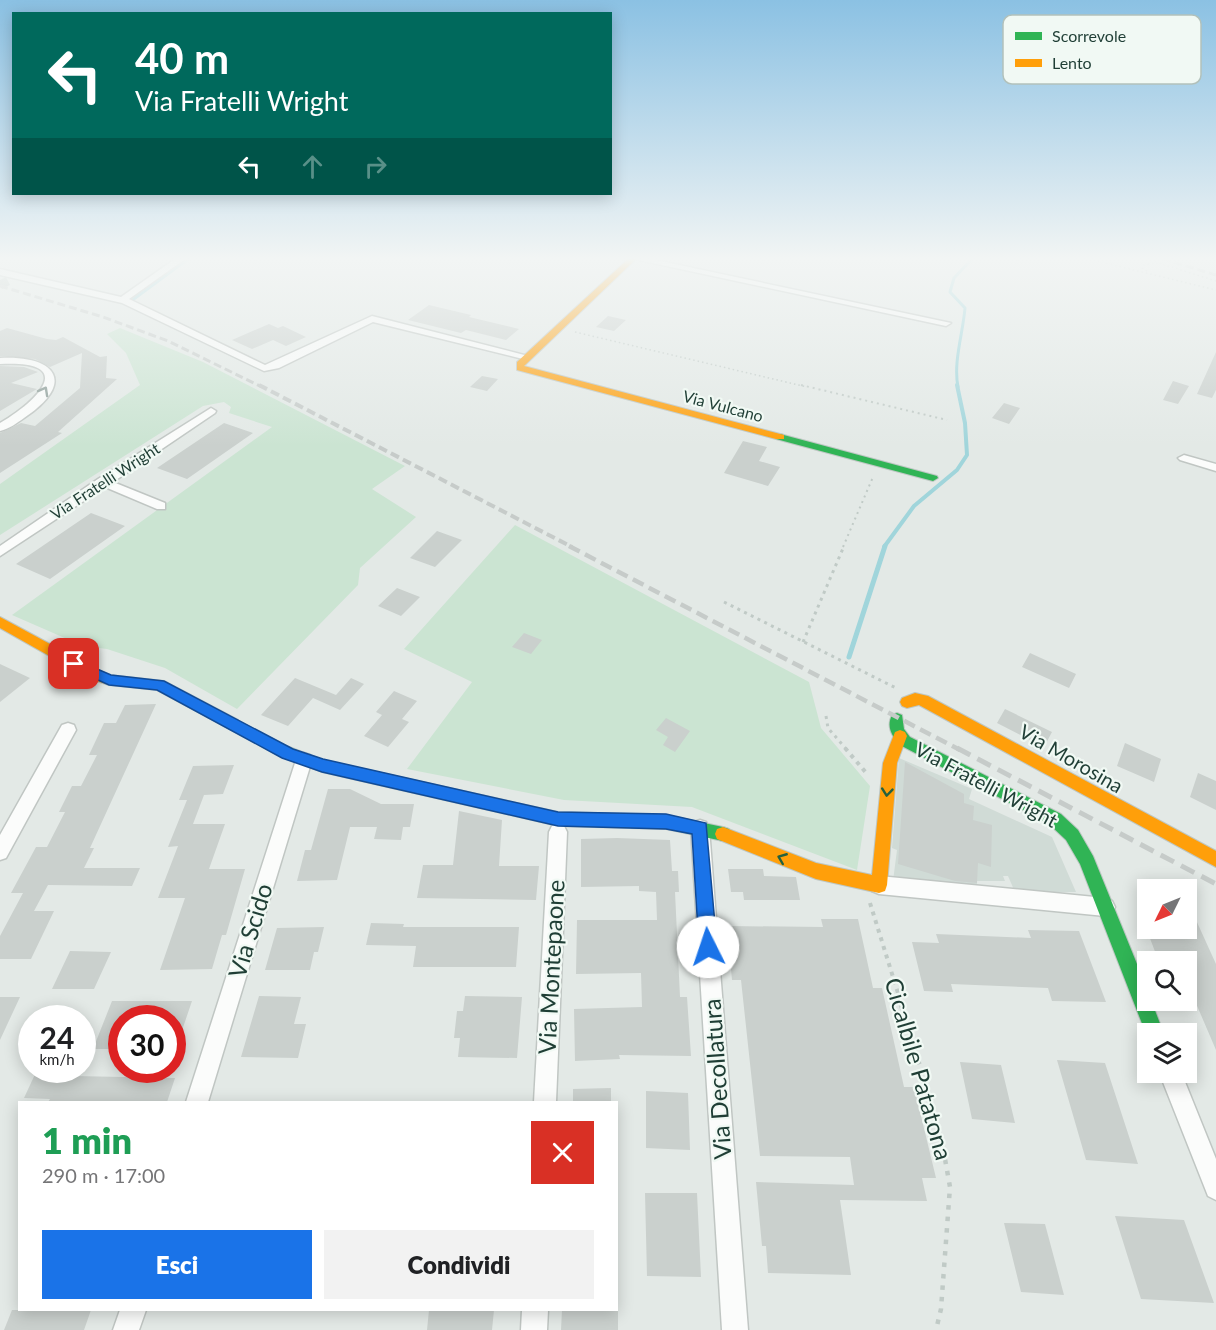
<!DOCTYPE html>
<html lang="it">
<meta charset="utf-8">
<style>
body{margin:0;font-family:Lato,sans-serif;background:#f2f2f2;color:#202124;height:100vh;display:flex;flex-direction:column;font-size:22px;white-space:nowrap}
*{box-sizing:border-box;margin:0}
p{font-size:20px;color:#757577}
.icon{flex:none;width:33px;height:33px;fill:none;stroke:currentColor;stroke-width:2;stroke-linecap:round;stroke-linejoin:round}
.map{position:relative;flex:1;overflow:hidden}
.drawer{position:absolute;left:18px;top:1101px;width:600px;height:210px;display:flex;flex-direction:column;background:#fff;border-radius:0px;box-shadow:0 3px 15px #0003}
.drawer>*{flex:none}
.top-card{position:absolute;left:12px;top:12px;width:600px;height:183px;border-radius:0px;box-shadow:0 3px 15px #0003;background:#00695c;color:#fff;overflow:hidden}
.needle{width:39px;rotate:227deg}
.controls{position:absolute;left:1137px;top:879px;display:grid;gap:12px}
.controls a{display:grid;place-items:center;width:60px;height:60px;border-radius:0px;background:#fff;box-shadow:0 3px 15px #0003;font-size:30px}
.speed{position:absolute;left:18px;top:1005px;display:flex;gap:12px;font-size:30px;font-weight:700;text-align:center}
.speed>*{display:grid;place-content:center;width:78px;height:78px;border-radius:50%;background:#fff;box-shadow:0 3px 15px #0003;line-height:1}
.speed small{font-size:15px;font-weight:400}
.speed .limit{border:9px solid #d22;background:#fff;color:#111}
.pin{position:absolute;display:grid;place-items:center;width:51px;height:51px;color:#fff;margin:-26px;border-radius:12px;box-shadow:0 3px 9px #0006}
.me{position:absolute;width:66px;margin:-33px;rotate:356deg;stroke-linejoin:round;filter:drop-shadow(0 0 4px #0008)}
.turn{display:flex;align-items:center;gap:21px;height:126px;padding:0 24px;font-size:27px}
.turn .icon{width:78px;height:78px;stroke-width:2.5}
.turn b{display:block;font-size:42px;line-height:51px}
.lanes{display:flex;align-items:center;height:57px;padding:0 24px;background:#0003;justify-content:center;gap:30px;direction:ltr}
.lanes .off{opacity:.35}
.round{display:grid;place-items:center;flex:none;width:63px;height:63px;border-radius:0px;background:#f2f2f2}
.head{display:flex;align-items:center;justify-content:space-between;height:102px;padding:0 24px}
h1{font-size:36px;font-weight:800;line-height:45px;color:#1e9e55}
.primary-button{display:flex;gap:12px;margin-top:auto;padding:12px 24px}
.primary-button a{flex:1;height:69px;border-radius:0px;background:#1a73e8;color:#fff;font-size:24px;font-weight:800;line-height:69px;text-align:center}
.primary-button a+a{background:#f2f2f2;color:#202124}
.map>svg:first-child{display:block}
.built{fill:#d0dbd6}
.green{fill:#cbe4d2}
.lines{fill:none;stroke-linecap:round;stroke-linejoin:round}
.stream-far2{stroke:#a0d5db;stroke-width:3}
.stream-far1{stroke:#a0d5db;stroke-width:4}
.stream{stroke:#a0d5db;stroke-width:5}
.building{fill:#cad0cd}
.street-tunnel{stroke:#bcc7c3;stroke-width:9;stroke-dasharray:9 4.5;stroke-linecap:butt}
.street-casing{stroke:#c0c6c3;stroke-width:3}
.fast-casing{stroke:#bec7c3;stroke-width:2}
.slow-casing{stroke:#bec7c3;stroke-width:2}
.path-far4{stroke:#c0cac6;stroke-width:1.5;stroke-dasharray:1.5 3;stroke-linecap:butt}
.path-far3{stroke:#c0cac6;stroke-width:2;stroke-dasharray:2 4;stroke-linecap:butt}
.path-far2{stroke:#c0cac6;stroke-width:3;stroke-dasharray:3 4.5;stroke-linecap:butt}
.path-far1{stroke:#c0cac6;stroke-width:4;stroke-dasharray:4 5;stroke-linecap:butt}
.path{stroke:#c0cac6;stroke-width:4.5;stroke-dasharray:4.5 7;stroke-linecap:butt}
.street{fill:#fbfcfb;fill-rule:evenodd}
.fast{fill:#30b455;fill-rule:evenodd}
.slow{fill:#ff9f0a;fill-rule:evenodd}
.rail-far3{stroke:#c6cbc9;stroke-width:3;stroke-dasharray:8 4;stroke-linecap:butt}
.rail-far2{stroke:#c6cbc9;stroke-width:4;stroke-dasharray:9 4.5;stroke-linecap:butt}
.rail-far1{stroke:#c6cbc9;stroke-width:4.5;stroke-dasharray:12 6;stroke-linecap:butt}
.rail{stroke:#c6cbc9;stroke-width:5;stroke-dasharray:15 8;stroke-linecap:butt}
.oneway{stroke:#8d9d98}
.oneway2{stroke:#24613f}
.route{fill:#1a73e8;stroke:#114b97;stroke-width:1.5}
.labels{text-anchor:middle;stroke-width:4.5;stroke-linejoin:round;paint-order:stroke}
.far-street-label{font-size:16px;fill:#1f3e35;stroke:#f1f9f4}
.street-label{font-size:20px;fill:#1f3e35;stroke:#f1f9f4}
.near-street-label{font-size:24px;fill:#1f3e35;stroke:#f1f9f4}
.key{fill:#f1f9f4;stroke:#b2c1bb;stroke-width:1.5}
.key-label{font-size:16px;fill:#1f3e35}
</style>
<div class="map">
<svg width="1216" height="1330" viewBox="0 0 1216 1330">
<rect width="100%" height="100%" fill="#e3e9e6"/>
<path class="built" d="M899,758L972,789L969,799L1052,837L1076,892H1015L1008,876H1003L1005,881H977V892L893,881L897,850L892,848Z"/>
<path class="green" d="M120,328L203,362L405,466L372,489L416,517L360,568L358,585L237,709L165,668L107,649L83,646L12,615L272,427L229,413L231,407L224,402L203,406L0,535V484L140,385L126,353L107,334Z
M515,525L809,682L821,728L870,786L857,870L692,807L564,800L407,769L472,682L404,649Z"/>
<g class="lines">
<path class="stream-far2" d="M127,304L188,259
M958,387C953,362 963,333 965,308L950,292L954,278L972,259"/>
<path class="stream-far1" d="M884,547L914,506L957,470L967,455L965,423L957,385"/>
<path class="stream" d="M849,657L885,546"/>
</g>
<path class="building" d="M429,305L471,315L469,317L519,329L506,340L466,330L461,333L408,320Z
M608,316L626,320L614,331L596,327Z
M269,324L278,328L283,326L306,337L286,346L273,340L252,349L232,340Z
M7,328L47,339L56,340L63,337L100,357L107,356L106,378L117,379L58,432L62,433L0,473V433L21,423L35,426L80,388L82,353L50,367L35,359L0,356V331Z
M1216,352V390L1212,398L1197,394Z
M0,366L24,367L38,372L11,383L37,389L0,411Z
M482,376L498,379L487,391L470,387Z
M1173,381L1189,386L1178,404L1163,400Z
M1004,403L1020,408L1009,424L992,418Z
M224,423L253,433L187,479L157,468Z
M743,441L767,447L759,461L780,467L768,486L724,473Z
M91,513L125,526L50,579L16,564Z
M437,531L462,540L435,567L410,558Z
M397,588L420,597L401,616L378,606Z
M524,633L542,640L531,654L512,647Z
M1030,653L1076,674L1069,688L1022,667Z
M0,664L30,678L0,702Z
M295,678L336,695L351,678L364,684L340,710L313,698L288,726L261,715Z
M394,691L417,701L402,719L409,722L388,747L364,736L382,715L376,712Z
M156,704L90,848H94L84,868H140L132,886L48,885L34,911H54L31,959H0V936L23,893H11L36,847H47L65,812H59L72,786H81L97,755H89L104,723H116L125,705Z
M1005,709L1052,732L1044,747L997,723Z
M666,718L690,731L675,752L663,745L668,737L656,730Z
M1125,743L1161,759L1154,782L1117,766Z
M905,762L964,794V803L974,806L973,820L992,825L991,867L978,863L977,883L955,881L898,864Z
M234,765L223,794L204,795L193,824H225L209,869H245L226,935H222L212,969L160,970L185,898H158L178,846L168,847L187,800H179L193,766Z
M1198,773L1216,781V810L1190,797Z
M328,789H350L381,804H414L410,827H403L401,840L374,839L377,827H350L337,880L297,881L305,850H311Z
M459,811L502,820L499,866H539L536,900L417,898L423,865H453Z
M617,838L670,840L672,871H678L679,892H675L680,997H687L691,1056L619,1055L620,1059L575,1061L574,1009L642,1007L641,973L576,974L577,920H657L656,892L639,891V886L581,887V839Z
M728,869H763L764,876L796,877L800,900H744L743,892H731Z
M1186,898L1216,964V1050L1186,980V962H1159L1146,928H1186Z
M821,919H858L873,988H882L904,1087H914L936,1178H922L927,1201L840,1200L851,1275L768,1273L766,1246H762L756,1182L854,1185L850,1157L760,1156L741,980H732L727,926L823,927Z
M371,923L404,924L403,927H519L516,967H413L416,946L366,945Z
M324,927L318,952H314L310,970H265L277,928Z
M1028,930L1079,931L1106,1002L1052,1001L1048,988L951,984L953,992L924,991L912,942L939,943L936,934L1031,938Z
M70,951L111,952L94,989H52Z
M259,996L301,997L294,1024H306L298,1058L241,1057Z
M465,996L522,997L517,1058L458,1057L460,1038H454L457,1011H463Z
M0,997H20L0,1040Z
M112,1001H192L175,1051L172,1050V1018H122V1049H93Z
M1057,1060L1105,1063L1138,1164L1086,1160Z
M960,1062L1001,1065L1015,1123L972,1119Z
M37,1070H76L73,1076L175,1078L167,1102H48L50,1099L24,1098Z
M611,1088V1102H573V1089Z
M646,1091L688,1093L690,1150L646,1148Z
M645,1193H697L701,1277L647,1276Z
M1115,1216L1184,1220L1214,1303L1141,1299Z
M1004,1223L1045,1224L1064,1295L1021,1292Z
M12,1310H91L84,1330H4Z
M429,1310H494L492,1330H427Z
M562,1310H618V1330H561Z"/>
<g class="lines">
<path class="street-tunnel" d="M0,285L8,281"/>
<defs>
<path id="street" d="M175,259H185L129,299L265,365L372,316L532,357L527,360L373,322L279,368L264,371L122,303L0,275V269L121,297Z
M634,259H651L951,323L946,326Z
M0,358C56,355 77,383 24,418C17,423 9,429 0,431V423C39,400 78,360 0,364Z
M211,408L216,411L215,413L113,482L165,503V509H157L105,487L0,556V546L98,479Z
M1184,455L1216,464V471L1180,460L1178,458Z
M68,723L74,725L76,730L6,858L0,860V835L62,725Z
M304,753L310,755L312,760L208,1102H186L296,760L298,755Z
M700,820L706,822L709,828L748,1330H722L691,828L694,822Z
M558,824L564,826L567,832L556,1102H534L549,832L552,826Z
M879,876L1105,898L1112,901L1115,907L1112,913L1105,916L879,894L872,891L870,885L872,879Z
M1159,1072H1181L1216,1159V1200L1208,1196Z
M120,1310H146L139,1330H113Z
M522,1310H548L547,1330H521Z"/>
<path id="fast" d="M780,434L937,476L938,478L933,481L776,439V435Z
M897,713L902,715L904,729L910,737L1061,814L1078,830L1093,856L1148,991V1000H1151L1164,1034H1148V1039L1080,864L1066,840L1049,824L900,745C892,736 886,727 892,715Z
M233,718L284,745L323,760L558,812L666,815L723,827L729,829L731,834L729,839L723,841L666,829L558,826L322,772L274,753L228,728L226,724L228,720Z"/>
<path id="slow" d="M628,259H636L524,366L784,435V439H776L517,370V362Z
M0,617L100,671L110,675L164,681L238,720L240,724L238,728L233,730L228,728L157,690L109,685L90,679L0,628Z
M915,693L928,696L1216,851V867L919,705L907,708L902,706L900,702L902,698Z
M900,730L905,732L907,736L897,763L887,885L885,891L879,893L816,879L717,839L715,834L717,829L723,827L816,863L872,875L883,763L895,732Z"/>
</defs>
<use href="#street" class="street-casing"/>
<use href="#fast" class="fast-casing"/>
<use href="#slow" class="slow-casing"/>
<path class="path-far4" d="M1089,259L1216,290
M1146,259L1216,281
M1147,271L1142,268L1143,265L1159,263
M575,332L807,387"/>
<path class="path-far3" d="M801,385L947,420
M843,547L873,477"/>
<path class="path-far2" d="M724,602L896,688
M803,642L844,546
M826,716L828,728L847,750"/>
<path class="path-far1" d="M845,748L868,775
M870,903L902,1006"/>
<path class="path" d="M901,1005L940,1131L950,1187L941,1309L936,1330"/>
<use href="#street" class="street"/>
<use href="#fast" class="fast"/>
<use href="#slow" class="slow"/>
<path class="rail-far3" d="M1163,259L1216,275
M0,286L103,317L168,341L262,387"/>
<path class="rail-far2" d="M259,385L572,547"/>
<path class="rail-far1" d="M569,546L960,750"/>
<path class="rail" d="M957,748L1216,884"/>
</g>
<defs><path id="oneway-chevron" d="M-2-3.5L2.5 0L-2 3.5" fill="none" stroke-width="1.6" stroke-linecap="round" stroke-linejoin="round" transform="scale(1.5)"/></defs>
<use class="oneway" href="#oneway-chevron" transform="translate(44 391) rotate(-61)"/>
<g class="oneway2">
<use href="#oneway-chevron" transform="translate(887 792) rotate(96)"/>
<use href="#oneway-chevron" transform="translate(782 858) rotate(-158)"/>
</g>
<linearGradient id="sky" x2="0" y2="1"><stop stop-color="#8bc1e3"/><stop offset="0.58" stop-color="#f2f5f4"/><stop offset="1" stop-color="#f2f5f4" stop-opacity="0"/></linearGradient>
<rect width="1216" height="446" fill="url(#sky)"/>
<path class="route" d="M74,659L111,675L164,681L293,749L323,759L558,812L666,814L706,823L717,947L715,954L708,956L702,954L699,947L692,834L666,829L558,826L322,772L282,758L157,690L109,685L69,667V660Z"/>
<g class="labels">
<g class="far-street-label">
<text transform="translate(723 406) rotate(15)" y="6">Via Vulcano</text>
<text transform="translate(105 481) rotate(-33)" y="6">Via Fratelli Wright</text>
</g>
<g class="street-label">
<text transform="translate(1071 759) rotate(30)" y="7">Via Morosina</text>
<text transform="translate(986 785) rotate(28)" y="7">Via Fratelli Wright</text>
</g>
<g class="near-street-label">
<text transform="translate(251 931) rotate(-73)" y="8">Via Scido</text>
<text transform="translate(552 967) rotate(-87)" y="8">Via Montepaone</text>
<text transform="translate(918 1069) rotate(74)" y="8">Cicalbile Patatona</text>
<text transform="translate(718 1079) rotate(-94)" y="8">Via Decollatura</text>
</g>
</g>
<rect x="1003" y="15" width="198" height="69" rx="9" class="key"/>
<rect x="1015" y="32" width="27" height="8" fill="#30b455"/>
<rect x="1015" y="59" width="27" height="8" fill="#ff9f0a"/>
<g class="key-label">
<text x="1052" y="42">Scorrevole</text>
<text x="1052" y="69">Lento</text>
</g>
</svg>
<div class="controls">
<a><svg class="needle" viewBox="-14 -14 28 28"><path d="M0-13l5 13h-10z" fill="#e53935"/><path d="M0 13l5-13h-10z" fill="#757577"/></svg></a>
<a><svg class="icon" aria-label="search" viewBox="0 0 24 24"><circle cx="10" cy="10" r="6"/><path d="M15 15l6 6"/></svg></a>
<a><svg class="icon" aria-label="layers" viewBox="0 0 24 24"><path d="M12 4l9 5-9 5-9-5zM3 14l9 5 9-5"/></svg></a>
</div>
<div class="speed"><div>24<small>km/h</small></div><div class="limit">30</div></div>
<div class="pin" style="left:74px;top:664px;background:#d93025"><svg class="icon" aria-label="arrive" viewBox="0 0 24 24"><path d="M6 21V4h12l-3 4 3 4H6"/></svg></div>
<svg class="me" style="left:708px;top:947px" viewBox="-20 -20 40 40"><circle r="19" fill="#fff"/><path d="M0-13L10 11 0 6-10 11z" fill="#1a73e8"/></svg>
<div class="top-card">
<div class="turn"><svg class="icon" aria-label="left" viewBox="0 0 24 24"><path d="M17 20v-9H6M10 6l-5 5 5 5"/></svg><div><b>40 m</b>Via Fratelli Wright</div></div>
<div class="lanes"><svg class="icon" aria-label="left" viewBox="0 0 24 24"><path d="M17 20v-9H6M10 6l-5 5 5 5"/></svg><svg class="icon off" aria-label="ahead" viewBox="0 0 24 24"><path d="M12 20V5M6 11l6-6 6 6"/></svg><svg class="icon off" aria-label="right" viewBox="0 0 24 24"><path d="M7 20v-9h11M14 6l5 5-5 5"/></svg></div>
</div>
<section class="drawer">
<div class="head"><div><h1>1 min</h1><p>290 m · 17:00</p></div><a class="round" style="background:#d93025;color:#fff"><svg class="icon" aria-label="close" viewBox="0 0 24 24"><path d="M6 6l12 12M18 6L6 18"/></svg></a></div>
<div class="primary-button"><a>Esci</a><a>Condividi</a></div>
</section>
</div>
